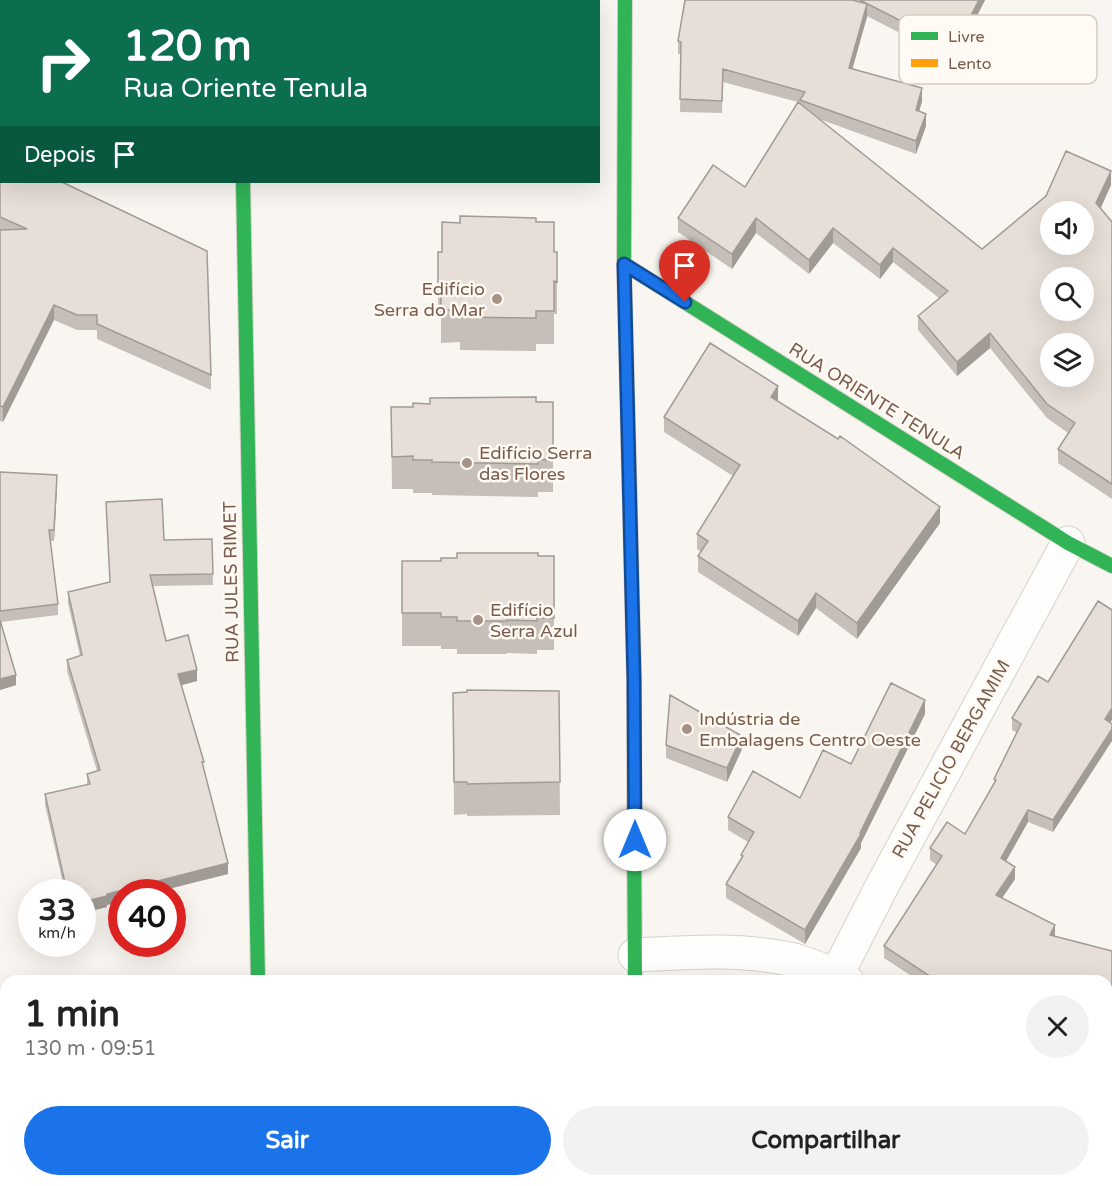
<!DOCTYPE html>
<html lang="pt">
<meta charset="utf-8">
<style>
body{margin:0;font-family:"Varela Round",sans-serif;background:#f2f2f2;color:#222;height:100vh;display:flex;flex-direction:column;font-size:22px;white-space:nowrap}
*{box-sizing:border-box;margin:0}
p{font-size:20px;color:#767676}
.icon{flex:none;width:33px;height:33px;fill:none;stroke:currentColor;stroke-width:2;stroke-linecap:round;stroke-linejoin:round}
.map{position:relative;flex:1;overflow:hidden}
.sheet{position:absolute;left:0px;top:975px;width:1113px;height:212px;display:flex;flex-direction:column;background:#fff;border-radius:18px 18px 0 0;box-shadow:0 6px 24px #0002}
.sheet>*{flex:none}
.banner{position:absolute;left:0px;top:0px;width:600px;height:183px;box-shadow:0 6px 24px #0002;background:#0b6e4f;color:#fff;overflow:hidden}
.tools{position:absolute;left:1040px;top:201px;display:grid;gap:12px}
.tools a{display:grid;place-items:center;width:54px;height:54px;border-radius:50%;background:#fff;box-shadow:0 6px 24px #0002;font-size:30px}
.speed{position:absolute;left:18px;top:879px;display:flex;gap:12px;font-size:30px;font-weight:700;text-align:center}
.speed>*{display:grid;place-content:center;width:78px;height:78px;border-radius:50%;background:#fff;box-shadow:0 6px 24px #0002;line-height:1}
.speed small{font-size:15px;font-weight:400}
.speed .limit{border:9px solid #d22;background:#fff;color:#111}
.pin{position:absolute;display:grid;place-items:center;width:51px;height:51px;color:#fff;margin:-62px -26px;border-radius:50% 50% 50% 0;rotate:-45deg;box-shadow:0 0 6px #0007}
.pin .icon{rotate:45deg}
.me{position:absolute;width:66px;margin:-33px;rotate:0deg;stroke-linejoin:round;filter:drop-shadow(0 0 4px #0008)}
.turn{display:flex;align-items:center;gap:21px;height:126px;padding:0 24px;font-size:27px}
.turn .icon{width:78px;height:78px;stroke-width:2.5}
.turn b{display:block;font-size:42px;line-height:51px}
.then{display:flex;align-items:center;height:57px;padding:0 24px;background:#0003;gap:12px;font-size:22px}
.round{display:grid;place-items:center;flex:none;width:63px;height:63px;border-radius:32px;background:#f2f2f2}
.head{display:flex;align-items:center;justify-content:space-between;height:102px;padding:0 24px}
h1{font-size:36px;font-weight:700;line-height:45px}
.cta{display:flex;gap:12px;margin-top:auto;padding:12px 24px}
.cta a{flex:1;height:69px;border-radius:36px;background:#1a73e8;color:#fff;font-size:24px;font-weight:700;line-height:69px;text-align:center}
.cta a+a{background:#f2f2f2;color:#222}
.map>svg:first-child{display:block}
.green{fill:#e7f0db}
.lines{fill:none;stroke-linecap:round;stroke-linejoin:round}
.canal{stroke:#d0e8ea;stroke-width:34}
.street-casing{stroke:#d7d1cb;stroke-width:35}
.fast-casing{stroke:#d9d2cb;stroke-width:16}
.slow-casing{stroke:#d9d2cb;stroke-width:16}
.street{stroke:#fefefd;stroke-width:33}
.fast{stroke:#30b455;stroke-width:14}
.slow{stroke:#ff9f0a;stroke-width:14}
.wall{fill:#c6bfb9}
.shaded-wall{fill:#a19b96}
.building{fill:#e6ded7;stroke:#a19b96;stroke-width:1.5;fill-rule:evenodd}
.route-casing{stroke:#114b97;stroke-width:15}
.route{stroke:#1a73e8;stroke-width:10}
.poi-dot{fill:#a69286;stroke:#fffaf3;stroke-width:2}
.labels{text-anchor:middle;stroke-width:5;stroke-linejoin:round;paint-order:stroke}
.poi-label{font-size:18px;fill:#7a5c4d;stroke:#fffaf3;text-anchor:start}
.street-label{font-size:18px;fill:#7a5c4d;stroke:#fffaf3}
.key{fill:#fffaf3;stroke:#d7cbc1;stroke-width:1.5}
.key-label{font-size:16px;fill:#7a5c4d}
</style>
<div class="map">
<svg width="1112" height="1186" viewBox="0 0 1112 1186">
<rect width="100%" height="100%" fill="#f9f5f0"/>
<path class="green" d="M1107,1137L1112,1140V1186H900L892,1181L1107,1180Z"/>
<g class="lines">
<path class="canal" d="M1049,1180L1063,1186"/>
<defs>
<path id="street" d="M635,955C689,952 742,948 794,960C812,965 830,973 847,981
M836,976L882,886L1068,543
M1107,1120L1112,1123
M0,1148L6,1146
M638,1180V1186"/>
<path id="fast" d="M241,0V2
M625,0L624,264L628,427
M243,182L258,981
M624,264L1068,543L1112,566
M634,825L635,981
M262,1180V1186"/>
<path id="slow" d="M628,427L634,679V825"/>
</defs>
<use href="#street" class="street-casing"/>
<use href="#fast" class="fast-casing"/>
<use href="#slow" class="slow-casing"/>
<use href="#street" class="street"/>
<use href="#fast" class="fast"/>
<use href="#slow" class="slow"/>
</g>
<path class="wall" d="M685,0H985L954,61L867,16L852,69L922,101L919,111L926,126L916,154L819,119L982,249L1111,185L1101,208L1112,222V499L1058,463V449L1068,433L1047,418L990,348L957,376L918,330V316L939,298L893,262L880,279L833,243L809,274L756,233L732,269L678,232V218L745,187L798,102L723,82L722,113L680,112L681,54H678V41Z
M0,161L211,375V390L97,339V330H77L54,320L3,422L0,421Z
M536,222L554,252L557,282V314H554V344H536V351L460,350V342L441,343V315H438V283L442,252Z
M778,401L940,523L857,639L816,608L798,636L698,572V556L701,552L697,549V534L733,476L664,432V417Z
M536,402H553V492H538V497L432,495V493H413V489H392L391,407H413L430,404Z
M0,472L57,486L54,541H50L58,604V615L1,622L16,685L0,690Z
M106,502L164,540L212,539L213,585L153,586L166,641L197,681L181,685L204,771L228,874L156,892H122V901L107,905V907L82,913V892H65L45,805V794L87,785V774L97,771L67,671V660L80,656L68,603V592L110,582Z
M538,556H554V650H537V654L507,653V654H457V649H441V646H402V561H441Z
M559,691L560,815L467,816V814L454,815L453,693Z
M925,714L861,843V848L805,944L726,898V884L741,859V855L748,842L728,830V817L800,798Z
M1012,718L1110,723L1053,832L1028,822L1006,861L1015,879L1002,898L1055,936L1112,951V1056L1107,1053V981H919L884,958V946L937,865L930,860V848L965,834L994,782V779L1017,733L1012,730Z
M666,745L742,749L727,782L666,758Z
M6,1082V1128L0,1129V1085Z
M339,1180H577V1186H457V1183Z"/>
<path class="shaded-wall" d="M979,0H985L954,61V48Z
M867,4V17L849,81V68Z
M922,88V101L916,123V110Z
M926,114V126L916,154V141Z
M1111,171V185L1096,218V203Z
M756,218V233L732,269V254Z
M833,228V243L809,274V260Z
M893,248V262L880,279V265Z
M54,305V320L3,422V407Z
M990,333V348L957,376V362Z
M778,386V402L771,397Z
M57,475V486L54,541V530Z
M940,507V523L857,639V623Z
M816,593V608L798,636V621Z
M197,670V681L178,686V674Z
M16,675V685L0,690V679Z
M925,700V714L861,843V848L805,944V930L860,833Z
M1112,708V720L1105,731V719Z
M1112,729V741L1053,832V820Z
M742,736V749L727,782V768Z
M1028,810V822L1001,870V858Z
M228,863V874L156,892H122V901L107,905V907L82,913V902L107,894Z
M1015,867V879L996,907V895Z
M1055,925V937L1050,935Z"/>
<path class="building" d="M138,0H196V2H137Z
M324,0H542V2H324Z
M685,0H852L867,4L849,68L922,88L916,110L926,114L916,141L800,100L805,92L723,69L722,101L680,99L681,42L678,41Z
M860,0H979L954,48Z
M798,102L982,249L1046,196L1066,151L1111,171L1096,203L1112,222V484L1058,449L1075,423L1047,404L990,333L957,362L918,316L948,291L893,248L880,265L833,228L809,260L756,218L732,254L678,218L713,165L745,187ZM1050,212H1083V244H1050ZM1050,278H1083V310H1050ZM1050,344H1083V376H1050Z
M2,157V182H62L207,251L211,375L97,324V315H77L54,305L3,407L0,406V230L27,229L0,217V161Z
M460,216L536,218V222H554V252H557V282L554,281V311H536V318L460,317L461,310H441V283H438V252H442V222L460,223Z
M710,343L778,386L771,397L838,439L840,436L940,507L857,623L816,593L798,621L698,556L708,541L697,534L740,465L664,417Z
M536,397V402H553V459L538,460V464L432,462V460H413V456L392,457L391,407H413V403L430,404V398Z
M0,472L57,475L54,530H49L58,604L0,611Z
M162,499L164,540L212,539L213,574L150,575L166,641L188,635L197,670L178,674L204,762H202L228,863L107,894V896L82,902V892H67L45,794L90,784L87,774L100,770L67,660L82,655L68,592L110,582L106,502Z
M457,553H538V556H554V618H537V621L507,620V621H457V617H441V613H402V561H441V558H457Z
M1098,601L1112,610V708L1105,719L1112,724V729L1053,820L1028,810L1001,858L1015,867L996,895L1055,925L1050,935L1112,951V1044L1107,1041V981H937L884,946L942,856L930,848L947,822L965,834L996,780L994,779L1021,724L1012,718L1038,676L1048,682Z
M0,620L16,675L0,679Z
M891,683L925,700L860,833L861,834L805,930L726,884L743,856L741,855L754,832L728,817L753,771L800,798L823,750L851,764Z
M467,690L559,691L560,782L467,784V782H454L453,693L467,692Z
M670,695L742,736L727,768L666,745Z
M6,1082V1119L0,1120V1085Z
M6,1178V1180H210L211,1186H0V1180Z
M339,1180H404L403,1186H338Z
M457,1180H577V1186H457Z"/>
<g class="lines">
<defs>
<path id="route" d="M635,840L634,679L624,264L685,302"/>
</defs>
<use href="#route" class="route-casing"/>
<use href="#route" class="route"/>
</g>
<g class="poi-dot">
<circle cx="497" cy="299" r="6"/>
<circle cx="467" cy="463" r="6"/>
<circle cx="478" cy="620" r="6"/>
<circle cx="687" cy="729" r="6"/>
</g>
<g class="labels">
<g class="poi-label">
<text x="485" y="295" text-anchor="end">Edifício<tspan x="485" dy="21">Serra do Mar</tspan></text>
<text x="479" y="459">Edifício Serra<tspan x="479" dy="21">das Flores</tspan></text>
<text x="490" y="616">Edifício<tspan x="490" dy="21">Serra Azul</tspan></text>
<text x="699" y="725">Indústria de<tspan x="699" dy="21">Embalagens Centro Oeste</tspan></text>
</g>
<g class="street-label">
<text transform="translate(877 401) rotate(32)" y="6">RUA ORIENTE TENULA</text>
<text transform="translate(231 582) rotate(-91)" y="6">RUA JULES RIMET</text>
<text transform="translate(951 759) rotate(-61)" y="6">RUA PELICIO BERGAMIM</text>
</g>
</g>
<rect x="899" y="15" width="198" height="69" rx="9" class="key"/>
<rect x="911" y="32" width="27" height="8" fill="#30b455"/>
<rect x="911" y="59" width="27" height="8" fill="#ff9f0a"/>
<g class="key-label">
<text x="948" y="42">Livre</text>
<text x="948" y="69">Lento</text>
</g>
</svg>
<div class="tools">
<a><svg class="icon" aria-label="sound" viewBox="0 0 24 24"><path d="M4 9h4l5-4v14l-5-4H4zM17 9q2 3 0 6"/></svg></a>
<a><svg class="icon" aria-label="search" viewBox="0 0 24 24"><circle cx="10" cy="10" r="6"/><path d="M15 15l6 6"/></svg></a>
<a><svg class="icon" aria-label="layers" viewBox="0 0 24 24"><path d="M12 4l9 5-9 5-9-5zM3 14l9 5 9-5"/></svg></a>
</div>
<div class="speed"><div>33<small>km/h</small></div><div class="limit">40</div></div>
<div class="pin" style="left:685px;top:302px;background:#d93025"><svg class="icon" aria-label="arrive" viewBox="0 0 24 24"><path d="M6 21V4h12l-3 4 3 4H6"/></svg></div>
<svg class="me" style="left:635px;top:840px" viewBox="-20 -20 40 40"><circle r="19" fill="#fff"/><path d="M0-13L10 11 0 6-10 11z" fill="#1a73e8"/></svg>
<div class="banner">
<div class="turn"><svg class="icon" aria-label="right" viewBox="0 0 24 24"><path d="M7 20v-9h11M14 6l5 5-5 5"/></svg><div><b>120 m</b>Rua Oriente Tenula</div></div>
<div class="then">Depois<svg class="icon" aria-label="arrive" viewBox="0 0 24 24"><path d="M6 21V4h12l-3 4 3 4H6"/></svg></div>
</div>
<section class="sheet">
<div class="head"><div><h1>1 min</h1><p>130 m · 09:51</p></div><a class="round"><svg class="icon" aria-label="close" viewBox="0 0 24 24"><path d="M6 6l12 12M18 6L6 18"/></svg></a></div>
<div class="cta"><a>Sair</a><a>Compartilhar</a></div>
</section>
</div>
